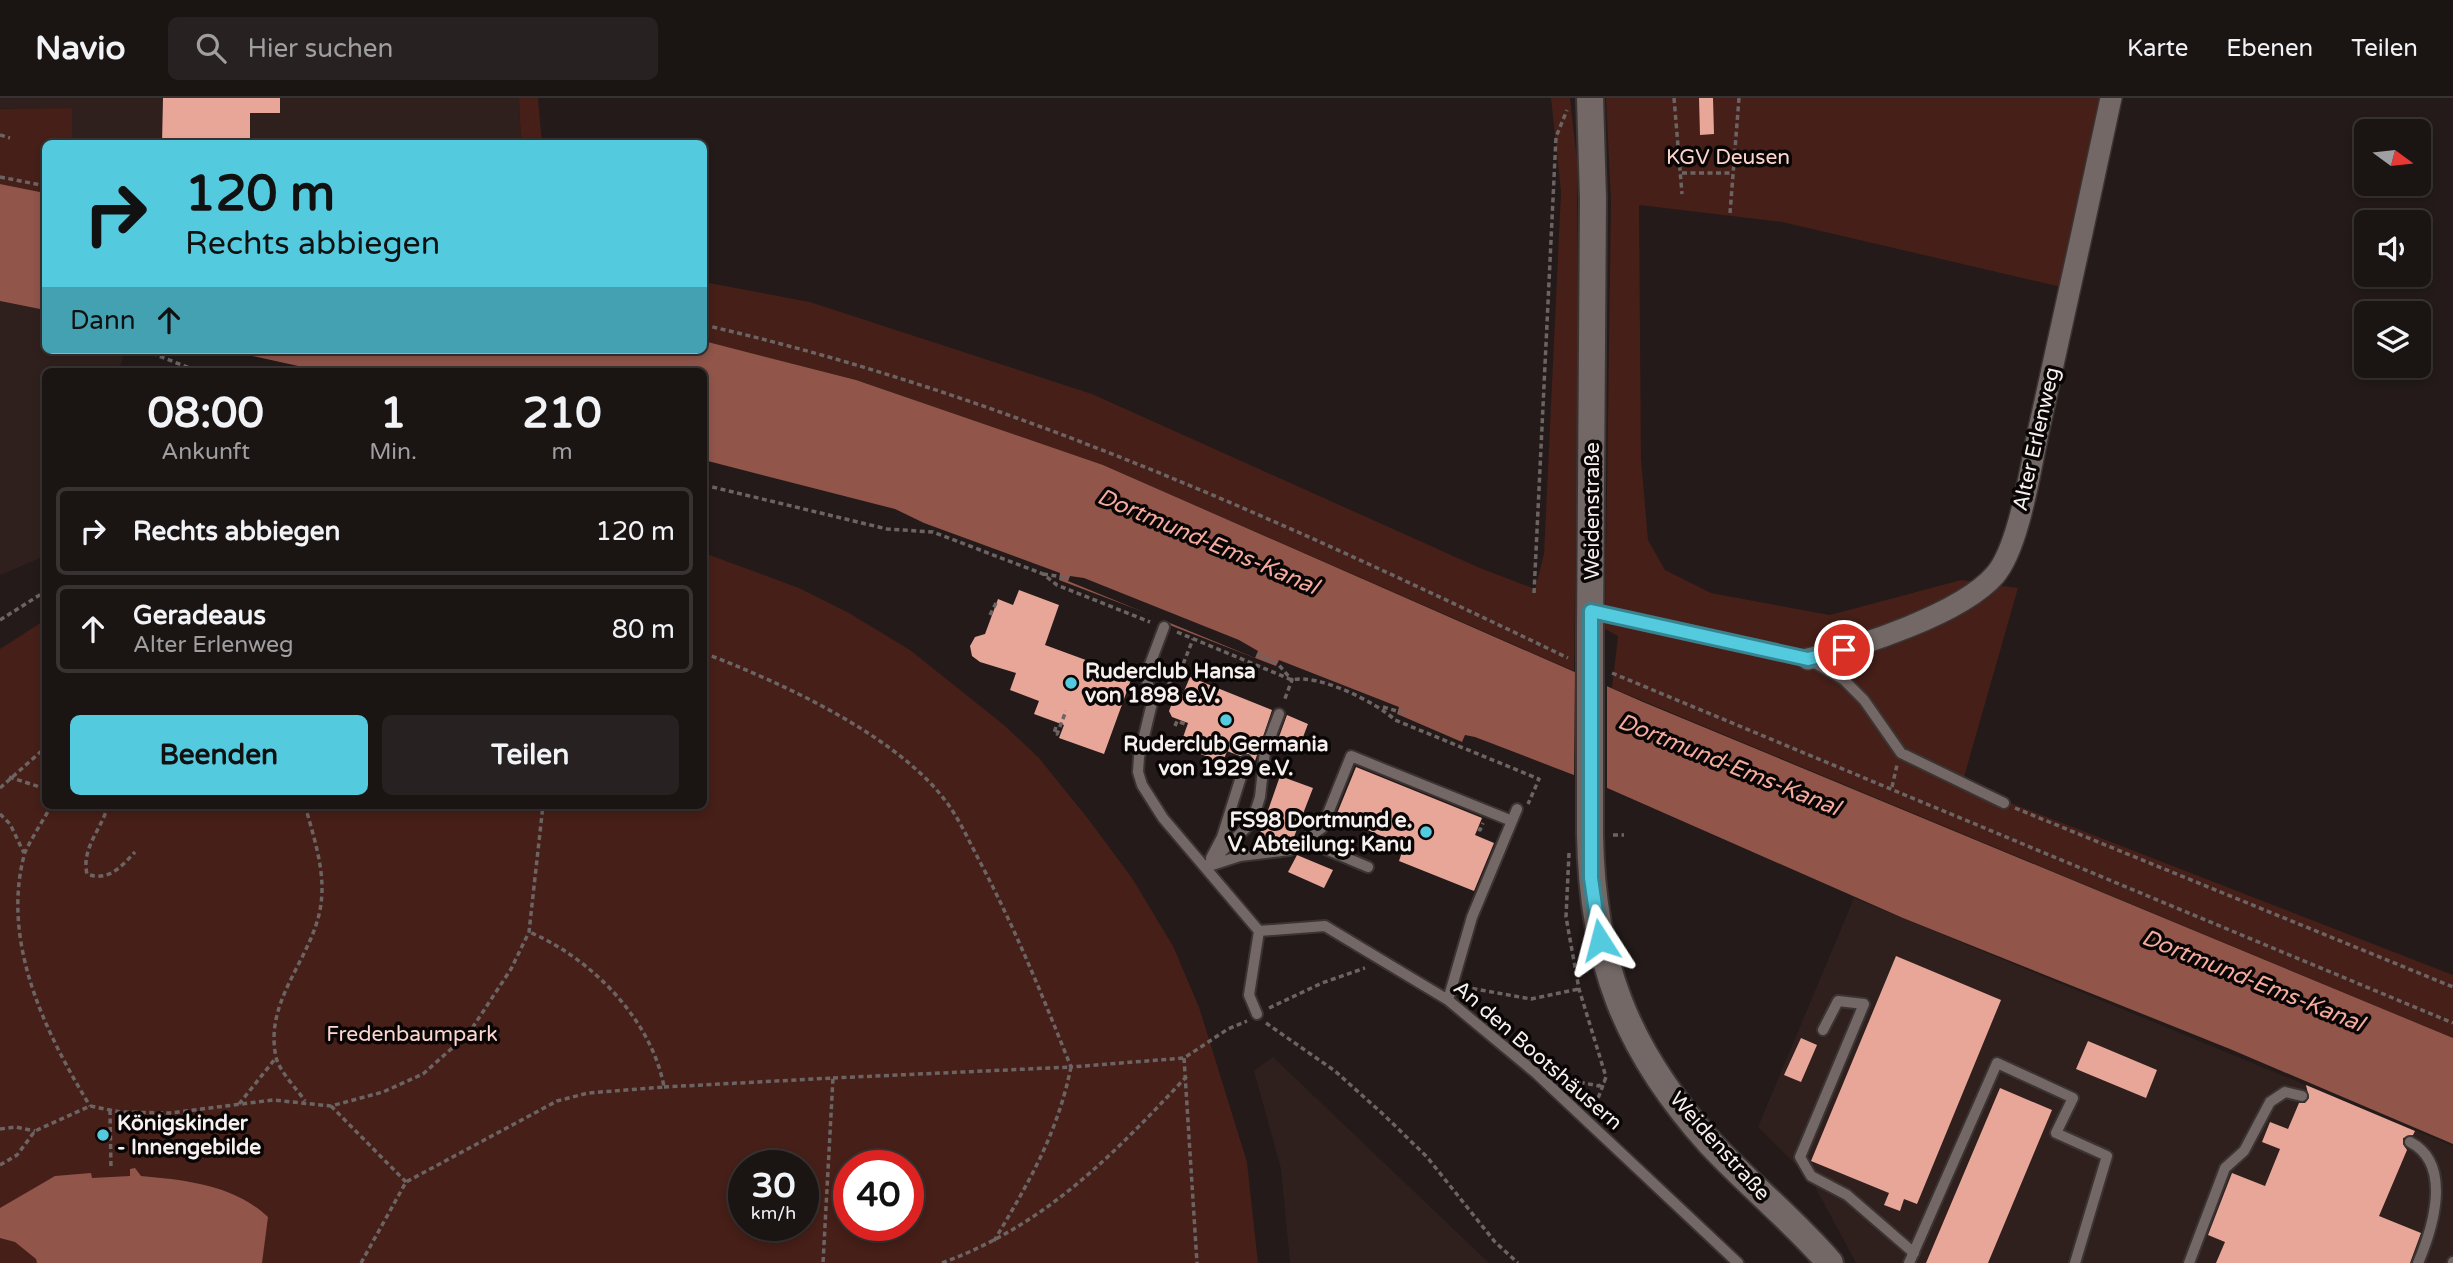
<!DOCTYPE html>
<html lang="de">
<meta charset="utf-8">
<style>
body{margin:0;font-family:"Varela Round",sans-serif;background:#272121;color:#f1f3f6;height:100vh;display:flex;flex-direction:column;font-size:26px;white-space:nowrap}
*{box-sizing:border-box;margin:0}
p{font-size:23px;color:#9f9ea0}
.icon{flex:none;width:38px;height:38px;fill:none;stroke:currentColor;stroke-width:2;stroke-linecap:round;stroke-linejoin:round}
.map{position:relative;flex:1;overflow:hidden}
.details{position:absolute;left:42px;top:270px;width:665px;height:441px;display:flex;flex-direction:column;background:#1a1413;border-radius:10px;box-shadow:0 4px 10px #0003,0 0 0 2px #383333}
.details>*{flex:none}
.guide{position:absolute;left:42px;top:42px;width:665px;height:214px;border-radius:10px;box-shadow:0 4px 10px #0003,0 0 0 2px #383333;background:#54cade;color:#111;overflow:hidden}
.needle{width:46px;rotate:105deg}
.controls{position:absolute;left:2354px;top:21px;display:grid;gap:14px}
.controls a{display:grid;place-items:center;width:77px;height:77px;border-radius:10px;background:#1a1413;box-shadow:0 4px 10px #0003,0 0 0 2px #383333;font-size:35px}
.speed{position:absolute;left:728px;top:1052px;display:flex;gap:14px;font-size:35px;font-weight:700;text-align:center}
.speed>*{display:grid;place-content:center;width:91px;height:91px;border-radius:50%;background:#1a1413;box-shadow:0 4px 10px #0003,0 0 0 2px #383333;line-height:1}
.speed small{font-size:18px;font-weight:400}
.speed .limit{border:10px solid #d22;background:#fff;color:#111}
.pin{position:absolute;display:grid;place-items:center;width:60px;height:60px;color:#fff;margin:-30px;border:4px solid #fff;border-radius:50%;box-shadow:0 2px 7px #0007}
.me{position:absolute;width:77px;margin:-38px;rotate:351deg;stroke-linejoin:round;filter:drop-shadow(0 0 5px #0008)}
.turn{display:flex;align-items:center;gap:24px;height:147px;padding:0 28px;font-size:32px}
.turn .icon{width:91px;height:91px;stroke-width:2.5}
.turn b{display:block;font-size:49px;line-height:60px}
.then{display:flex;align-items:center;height:66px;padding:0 28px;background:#0003;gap:14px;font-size:26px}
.eta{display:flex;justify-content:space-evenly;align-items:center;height:119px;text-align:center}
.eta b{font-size:42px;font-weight:700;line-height:49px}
.primary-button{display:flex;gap:14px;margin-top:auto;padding:14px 28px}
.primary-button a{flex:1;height:80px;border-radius:10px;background:#54cade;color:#111;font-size:28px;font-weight:700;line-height:80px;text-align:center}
.primary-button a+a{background:#272121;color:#f1f3f6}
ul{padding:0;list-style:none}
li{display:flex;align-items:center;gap:21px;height:88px;margin:0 14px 10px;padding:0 14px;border:4px solid #383333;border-radius:10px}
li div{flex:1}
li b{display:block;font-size:26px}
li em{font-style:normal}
header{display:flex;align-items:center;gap:42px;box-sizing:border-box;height:98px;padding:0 35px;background:#1a1413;border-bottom:2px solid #383333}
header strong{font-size:33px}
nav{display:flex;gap:38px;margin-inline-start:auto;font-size:24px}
.search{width:490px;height:63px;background:#272121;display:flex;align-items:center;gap:18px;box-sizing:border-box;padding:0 24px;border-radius:10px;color:#9f9ea0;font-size:26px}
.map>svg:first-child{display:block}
.built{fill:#2f201d}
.green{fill:#451f18;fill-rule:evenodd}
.water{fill:#91554a}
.pier{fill:#231a19}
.building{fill:#e8a699}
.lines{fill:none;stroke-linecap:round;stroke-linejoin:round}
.service-casing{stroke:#3b3433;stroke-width:14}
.minor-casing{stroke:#3b3433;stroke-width:24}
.tertiary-casing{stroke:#3b3433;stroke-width:30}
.path{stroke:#6c6463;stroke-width:3.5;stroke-dasharray:5 3.5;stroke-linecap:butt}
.service{stroke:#736865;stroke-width:10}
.minor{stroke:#736865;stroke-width:21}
.tertiary{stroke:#736865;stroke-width:26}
.tertiary-bridge-casing{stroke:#3b3433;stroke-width:30;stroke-linecap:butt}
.tertiary-bridge{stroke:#736865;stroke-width:26}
.route-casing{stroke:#378390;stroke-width:18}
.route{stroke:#54cade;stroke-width:12}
.poi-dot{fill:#54cade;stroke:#0a0606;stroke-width:2.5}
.labels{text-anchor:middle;stroke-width:7;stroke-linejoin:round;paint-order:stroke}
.park-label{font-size:21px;fill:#fdd7cf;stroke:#0a0606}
.street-label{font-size:21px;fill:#f6f0ee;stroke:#0a0606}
.poi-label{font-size:21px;font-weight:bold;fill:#f6f0ee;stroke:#0a0606;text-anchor:start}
.water-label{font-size:23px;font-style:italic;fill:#f5ab9d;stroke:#0a0606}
</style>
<header>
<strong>Navio</strong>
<div class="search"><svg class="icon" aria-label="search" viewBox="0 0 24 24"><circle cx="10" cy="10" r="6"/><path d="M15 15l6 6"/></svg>Hier suchen</div>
<nav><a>Karte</a><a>Ebenen</a><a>Teilen</a></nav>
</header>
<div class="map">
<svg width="2453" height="1165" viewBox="0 0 2453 1165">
<rect width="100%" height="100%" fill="#231a19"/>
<path class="built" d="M0,0H519L521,45H72V10L0,11Z
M0,203L45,212L46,252H125L119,273H46L45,458L0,477Z
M1854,800L2453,1048V1165H1856L1812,1083L1758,1029Z
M1273,959L1489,1165H1290L1281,1071L1254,973Z"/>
<path class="green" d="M519,0H538L542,45H521Z
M1551,0H1570L1577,62L1578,246L1574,573L1103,367L856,282L704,243V184L810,204L1092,296L1480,470L1535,491L1544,456L1561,94Z
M1606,0H2111L2070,191L1782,124L1639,107L1641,361L1648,442L1665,472L1711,495L1830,517L1961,482L2018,490L1962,686L2453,877V940L1612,590L1618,538L1605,531L1611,104Z
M72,10V45L46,46L45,95L0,86V11Z
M704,455L799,490L849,515L910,552L1004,627L1039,660L1089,722L1132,780L1173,848L1199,909L1247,1064L1258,1165H0V551L45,522L46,707H704ZM744,1068H803V1127H744ZM849,1068H908V1127H849Z"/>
<path class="water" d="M0,86L45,95V212L0,203Z
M704,243L856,282L1103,367L1643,604L2453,940V1046L2230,951L1903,820L1605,689L1475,639L1465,637L1462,644L1397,616L1399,609L1279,562L1276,568L1172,528L1165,522L1059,482L1060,475L924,425L895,411L704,362V273H321L225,252H704Z
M135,1070L141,1078C186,1082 234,1087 268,1119L262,1165H37L36,1161L15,1144L0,1140V1110L55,1078L91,1075L92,1080L130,1078V1071Z"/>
<path class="pier" d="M1070,478L1084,480L1239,542L1258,553L1255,560L1068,483Z
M1575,570L1607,584V694L1574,681Z"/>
<path class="building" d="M163,0H280V15H250V46H162Z
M1699,0H1713L1714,36L1700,37Z
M1019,492L1059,507L1045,547L1132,579L1104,656L1059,640L1064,627L1034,616L1039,603L1010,592L1016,575L980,564L972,558L970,548L975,539L985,536L998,501L1013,507Z
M1190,579L1272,612L1255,663L1249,656L1240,658L1227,653L1220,672L1211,660L1180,648L1188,625L1172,619L1169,613L1174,600L1182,598Z
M1287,617L1308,626L1297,655L1276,647Z
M1356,669L1482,720L1475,737L1494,745L1474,793L1399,763L1404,748L1336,718Z
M1280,678L1313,690L1294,739L1287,744L1265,747L1257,744Z
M1297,757L1333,772L1324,790L1288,774Z
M1896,858L2001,902L1917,1106L1904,1101L1900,1113L1884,1107L1889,1095L1811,1063Z
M1801,940L1817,947L1801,984L1784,977Z
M2088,943L2157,972L2146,1000L2076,971Z
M2306,987L2415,1033L2413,1037L2403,1040V1046L2407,1052L2379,1118L2421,1135L2410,1165H2216L2225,1144L2208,1137L2232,1075L2265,1088L2280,1051L2262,1044L2270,1024L2288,1031L2299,1005H2305L2309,1000Z
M2000,990L2052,1012L1988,1165H1926Z"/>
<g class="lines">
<defs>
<path id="service" d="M1591,513L1808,561L1844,582L1864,602L1901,655L2004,705
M1164,529L1146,577L1152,605L1139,659L1138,674L1142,687L1163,720L1259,833L1325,828L1448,902L1537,976L1738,1165
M1304,742L1368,769
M1211,760L1222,739L1246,663
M1209,766L1252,724L1260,699L1265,653L1279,616
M1206,769L1240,758L1290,752L1322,730L1351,658L1512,723
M1448,902L1472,819L1517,711
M1257,916L1249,897L1259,833
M1823,932L1838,903L1864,906L1800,1059L1811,1078L1847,1097L1914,1155
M2410,1044C2453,1066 2433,1130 2418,1165
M1909,1165L1997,965L2073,1000L2056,1035L2107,1058L2075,1165
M2189,1165L2225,1070L2244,1053L2270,1004L2285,994L2302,998
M2453,1165V1164"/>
<path id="minor" d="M1808,561C1859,549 1961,516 1995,477C2020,448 2031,365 2040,326C2064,217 2088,109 2111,0"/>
<path id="tertiary" d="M1590,0L1593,101L1590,533
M1590,736C1592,862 1625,951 1710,1045C1748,1086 1793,1122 1830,1165"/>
</defs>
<use href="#service" class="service-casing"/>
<use href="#minor" class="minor-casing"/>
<use href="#tertiary" class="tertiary-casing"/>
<path class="path" d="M1674,0L1682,96
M0,37L10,40
M1682,75H1733
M0,79L46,88
M1730,115L1739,0
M704,227C1007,296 1289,426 1568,560
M144,252L197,273
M704,387L887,431L933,434L1043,476L1057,487L1150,524
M1043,476L1069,480
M1534,495L1556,39L1567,12
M990,517L997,503
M0,522L46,493
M1177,534L1292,582C1317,575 1376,604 1395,622L1539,681L1528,706
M704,555C782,585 905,640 952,712C963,729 971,747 980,764C1015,830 1043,899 1071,969L1184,960L1228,931L1247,923
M1257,556L1277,565L1292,582L1284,603
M1612,575L2453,925
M1163,593L1182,569L1193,541
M1383,609L1407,616
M1175,628L1177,623L1188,627
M1056,629L1054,635L1057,636L1066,613
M9,679L46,691
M1892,689L1897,667
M0,690L46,649
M52,707C43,722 33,738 25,754C0,843 45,934 90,1008
M108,707C102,731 81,750 87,776C108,784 121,769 135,754
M305,707C314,741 327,776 320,812C310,863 264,903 276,959C279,973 297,991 305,1003
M2015,710L2453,889
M306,711L322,707
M0,716L10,726L24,755
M1478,731L1480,732L1483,725
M1613,737H1624
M1569,755L1566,819L1579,891L1606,979L1599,998L1589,1009
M1464,889L1531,901L1579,891
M1269,910L1322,885L1365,870
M1266,925L1335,973L1384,1017L1427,1059L1495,1144L1518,1165
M1184,960L1197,1165
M833,980L1071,969C1057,1037 1029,1084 994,1143
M1563,981L1599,988L1605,983
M664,989L833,980L823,1165
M239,1006L275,961
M331,1008L406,1084
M110,1012L111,1071
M0,1031L16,1029L35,1033
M0,1067L17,1057L35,1033L90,1008L120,1014L170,1015L273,1002L331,1008L383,994L423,976L469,935L511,871L529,834L543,707
M361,1165L406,1084L557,1003L588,995L664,989C652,922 590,859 529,834
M942,1165C1046,1127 1113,1057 1187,978"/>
<use href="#service" class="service"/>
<use href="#minor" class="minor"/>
<use href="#tertiary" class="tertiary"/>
<defs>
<path id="tertiary-bridge" d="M1590,736V533"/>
</defs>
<use href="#tertiary-bridge" class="tertiary-bridge-casing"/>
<use href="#tertiary-bridge" class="tertiary-bridge"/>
</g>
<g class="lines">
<defs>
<path id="route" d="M1600,842L1591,780V513L1808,561L1844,552"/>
</defs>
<use href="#route" class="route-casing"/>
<use href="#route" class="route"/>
</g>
<g class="poi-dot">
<circle cx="1071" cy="585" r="7"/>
<circle cx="1226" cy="622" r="7"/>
<circle cx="1426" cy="734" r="7"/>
<circle cx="103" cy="1037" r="7"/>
</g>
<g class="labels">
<g class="park-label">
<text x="1728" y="66">KGV Deusen</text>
<text x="412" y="943">Fredenbaumpark</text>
</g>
<g class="street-label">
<text transform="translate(2036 341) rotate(-77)" y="7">Alter Erlenweg</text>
<text transform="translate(1592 413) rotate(-90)" y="7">Weidenstraße</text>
<text transform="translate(1538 957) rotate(41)" y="7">An den Bootshäusern</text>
<text transform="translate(1720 1048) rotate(48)" y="7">Weidenstraße</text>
</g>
<g class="poi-label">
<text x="1085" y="580">Ruderclub Hansa<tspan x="1085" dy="24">von 1898 e.V.</tspan></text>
<text x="1226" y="653" text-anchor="middle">Ruderclub Germania<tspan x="1226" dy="24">von 1929 e.V.</tspan></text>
<text x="1412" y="729" text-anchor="end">FS98 Dortmund e.<tspan x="1412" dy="24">V. Abteilung: Kanu</tspan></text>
<text x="117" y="1032">Königskinder<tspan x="117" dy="24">- Innengebilde</tspan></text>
</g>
<g class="water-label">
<text transform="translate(1208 443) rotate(23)" y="8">Dortmund-Ems-Kanal</text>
<text transform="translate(1729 666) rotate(22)" y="8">Dortmund-Ems-Kanal</text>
<text transform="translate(2253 882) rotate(22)" y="8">Dortmund-Ems-Kanal</text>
</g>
</g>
</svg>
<div class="controls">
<a><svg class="needle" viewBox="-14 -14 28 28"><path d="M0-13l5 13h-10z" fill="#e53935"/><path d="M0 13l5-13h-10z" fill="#9f9ea0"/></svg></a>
<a><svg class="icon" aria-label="sound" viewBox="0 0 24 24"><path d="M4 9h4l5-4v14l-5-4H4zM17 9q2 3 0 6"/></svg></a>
<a><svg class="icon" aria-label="layers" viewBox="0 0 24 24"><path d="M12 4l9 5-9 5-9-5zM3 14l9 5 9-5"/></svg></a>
</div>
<div class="speed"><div>30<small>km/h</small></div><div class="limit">40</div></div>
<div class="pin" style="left:1844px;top:552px;background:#d93025"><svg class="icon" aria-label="arrive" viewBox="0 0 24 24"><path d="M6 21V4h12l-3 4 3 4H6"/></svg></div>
<svg class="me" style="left:1600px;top:842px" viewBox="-20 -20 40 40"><path d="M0-17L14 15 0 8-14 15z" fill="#54cade" stroke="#fff" stroke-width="4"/></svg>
<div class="guide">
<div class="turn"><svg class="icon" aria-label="right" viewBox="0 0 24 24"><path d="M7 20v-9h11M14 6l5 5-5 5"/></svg><div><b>120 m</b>Rechts abbiegen</div></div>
<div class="then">Dann<svg class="icon" aria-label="ahead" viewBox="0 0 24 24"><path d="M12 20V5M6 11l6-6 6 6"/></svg></div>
</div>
<section class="details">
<div class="eta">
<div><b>08:00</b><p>Ankunft</p></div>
<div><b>1</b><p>Min.</p></div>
<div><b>210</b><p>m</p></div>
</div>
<ul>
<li><svg class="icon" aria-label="right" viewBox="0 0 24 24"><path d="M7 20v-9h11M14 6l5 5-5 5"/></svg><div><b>Rechts abbiegen</b></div><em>120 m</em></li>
<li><svg class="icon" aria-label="ahead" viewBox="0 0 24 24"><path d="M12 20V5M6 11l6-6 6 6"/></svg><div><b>Geradeaus</b><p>Alter Erlenweg</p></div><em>80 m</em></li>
</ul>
<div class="primary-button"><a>Beenden</a><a>Teilen</a></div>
</section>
</div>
